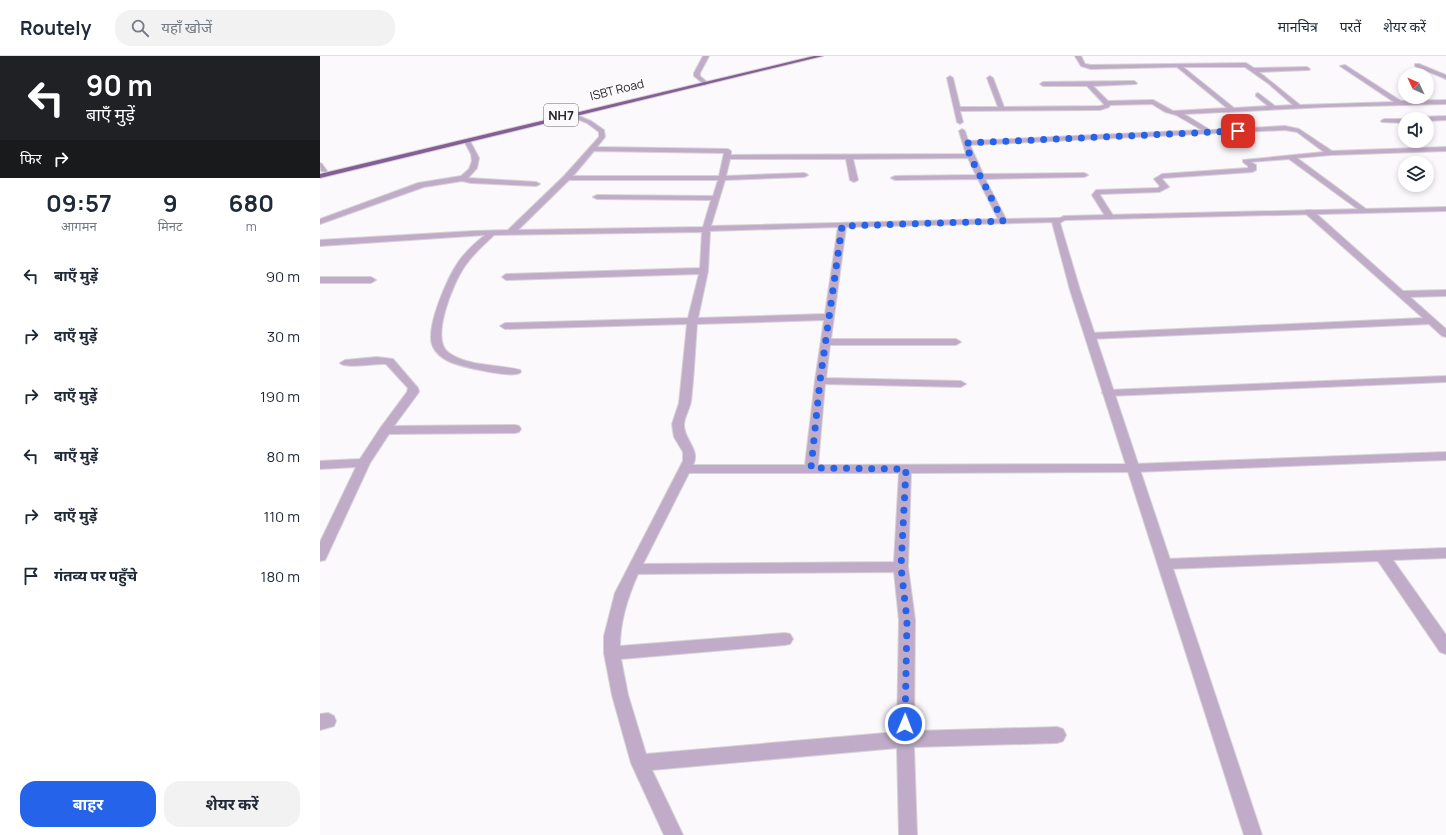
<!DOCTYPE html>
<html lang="hi">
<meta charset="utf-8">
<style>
body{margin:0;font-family:Manrope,"Noto Sans Devanagari",sans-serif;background:#f2f2f3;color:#1f2937;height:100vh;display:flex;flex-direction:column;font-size:15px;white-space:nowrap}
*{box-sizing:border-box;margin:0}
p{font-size:13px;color:#747a83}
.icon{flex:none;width:22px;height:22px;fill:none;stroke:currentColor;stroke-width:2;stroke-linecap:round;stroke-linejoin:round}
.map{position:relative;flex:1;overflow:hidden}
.panel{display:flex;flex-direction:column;background:#fff;width:320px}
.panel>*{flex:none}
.guide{background:#202124;color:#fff;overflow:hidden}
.needle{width:26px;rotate:314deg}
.tools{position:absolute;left:1078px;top:12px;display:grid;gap:8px}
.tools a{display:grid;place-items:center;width:36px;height:36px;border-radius:50%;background:#fff;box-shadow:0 2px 6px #0003;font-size:20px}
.pin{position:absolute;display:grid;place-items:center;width:34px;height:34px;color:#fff;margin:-17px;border-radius:8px;box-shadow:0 2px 6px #0006}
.me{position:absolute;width:44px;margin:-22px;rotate:1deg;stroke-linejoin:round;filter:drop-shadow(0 0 3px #0008)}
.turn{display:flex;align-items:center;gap:14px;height:84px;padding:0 20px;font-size:18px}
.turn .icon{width:52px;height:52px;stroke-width:2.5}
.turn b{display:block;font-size:28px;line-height:34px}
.then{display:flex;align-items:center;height:38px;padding:0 20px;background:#0003;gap:8px;font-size:15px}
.eta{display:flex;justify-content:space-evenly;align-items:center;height:68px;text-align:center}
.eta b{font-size:24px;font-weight:700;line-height:28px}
.cta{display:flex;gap:8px;margin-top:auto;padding:8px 20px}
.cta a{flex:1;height:46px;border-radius:16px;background:#2563eb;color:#fff;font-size:16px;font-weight:700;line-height:46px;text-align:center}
.cta a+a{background:#f2f2f3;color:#1f2937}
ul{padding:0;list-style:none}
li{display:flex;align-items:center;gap:12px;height:60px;padding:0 20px}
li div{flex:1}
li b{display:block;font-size:15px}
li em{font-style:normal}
header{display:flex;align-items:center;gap:24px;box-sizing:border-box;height:56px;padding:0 20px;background:#fff;border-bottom:1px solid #e0e1e3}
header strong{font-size:19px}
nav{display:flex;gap:22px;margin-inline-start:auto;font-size:14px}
.search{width:280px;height:36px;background:#f2f2f3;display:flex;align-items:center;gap:10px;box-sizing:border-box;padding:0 14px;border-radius:16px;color:#747a83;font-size:15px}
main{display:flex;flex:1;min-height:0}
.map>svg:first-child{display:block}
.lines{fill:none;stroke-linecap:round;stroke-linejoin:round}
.service-casing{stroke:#d6d3d6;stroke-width:2}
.minor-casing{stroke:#d6d3d6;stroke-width:2}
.tertiary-casing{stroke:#d6d3d6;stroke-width:2}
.trunk-casing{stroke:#d6d3d6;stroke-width:2}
.service{fill:#c0acc8;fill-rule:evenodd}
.minor{fill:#c0acc8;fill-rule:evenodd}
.tertiary{fill:#c0acc8;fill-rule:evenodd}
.trunk{fill:#845e94;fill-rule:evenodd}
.route{stroke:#2563eb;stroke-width:7;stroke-dasharray:0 12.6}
.labels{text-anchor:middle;stroke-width:3.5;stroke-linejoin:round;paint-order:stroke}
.far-street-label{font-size:12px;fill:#282728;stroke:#fcf9fc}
.shield{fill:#fcf9fc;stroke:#686668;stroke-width:1}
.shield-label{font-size:13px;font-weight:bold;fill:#282728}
</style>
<header>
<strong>Routely</strong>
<div class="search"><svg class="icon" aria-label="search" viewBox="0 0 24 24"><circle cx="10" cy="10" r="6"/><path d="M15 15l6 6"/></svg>यहाँ खोजें</div>
<nav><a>मानचित्र</a><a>परतें</a><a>शेयर करें</a></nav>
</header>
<main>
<section class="panel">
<div class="guide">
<div class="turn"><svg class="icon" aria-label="left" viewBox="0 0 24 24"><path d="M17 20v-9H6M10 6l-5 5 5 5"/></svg><div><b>90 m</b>बाएँ मुड़ें</div></div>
<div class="then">फिर<svg class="icon" aria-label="right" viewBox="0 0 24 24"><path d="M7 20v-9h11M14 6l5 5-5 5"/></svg></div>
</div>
<div class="eta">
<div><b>09:57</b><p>आगमन</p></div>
<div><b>9</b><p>मिनट</p></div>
<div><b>680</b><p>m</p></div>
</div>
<ul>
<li><svg class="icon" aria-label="left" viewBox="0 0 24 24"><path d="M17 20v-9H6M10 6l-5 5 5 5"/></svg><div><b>बाएँ मुड़ें</b></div><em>90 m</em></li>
<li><svg class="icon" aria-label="right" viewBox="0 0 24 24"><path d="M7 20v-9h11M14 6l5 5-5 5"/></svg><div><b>दाएँ मुड़ें</b></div><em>30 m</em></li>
<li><svg class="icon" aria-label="right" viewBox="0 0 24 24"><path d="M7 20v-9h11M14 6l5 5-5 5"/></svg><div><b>दाएँ मुड़ें</b></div><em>190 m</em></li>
<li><svg class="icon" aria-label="left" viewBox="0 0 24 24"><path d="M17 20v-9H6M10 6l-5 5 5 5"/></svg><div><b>बाएँ मुड़ें</b></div><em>80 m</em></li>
<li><svg class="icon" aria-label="right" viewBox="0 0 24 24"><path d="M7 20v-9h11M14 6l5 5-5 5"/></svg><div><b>दाएँ मुड़ें</b></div><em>110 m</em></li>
<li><svg class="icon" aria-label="arrive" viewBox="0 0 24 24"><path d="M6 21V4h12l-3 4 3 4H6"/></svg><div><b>गंतव्य पर पहुँचे</b></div><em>180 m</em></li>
</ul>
<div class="cta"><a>बाहर</a><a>शेयर करें</a></div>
</section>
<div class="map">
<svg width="1126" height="779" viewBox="0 0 1126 779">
<rect width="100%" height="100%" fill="#fcf9fc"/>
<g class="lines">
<defs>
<path id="service" d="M0,107L2,108L7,115L6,116L1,115Z"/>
<path id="minor" d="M383,0H389L380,17V20L388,27L385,29L374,20V17Z
M755,0H761L765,8L771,9L926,7L934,12L987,11L990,13L989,14L939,16L980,49L1074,46L1020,10L1025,9L1081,45L1126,44V48L1006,51L864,58L890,74L965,70L979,73L1012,95L1126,91V95L1011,99L977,102L1046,153L1047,155L1043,157L969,103L931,106L936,109V114L932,116L844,122L842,123L849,131L839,136L781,138L780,139L794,161L790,163H787L772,139L776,134L838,132L840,130L834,123L842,118L928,112V110L923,106V104L1004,96L977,76L965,74L650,89L663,118L764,117L768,119L764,121L665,123L686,163L740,162L741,164L737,166L526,171L511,283H636L641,286L636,289H510L506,322L641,325L646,328L641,331L505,328L498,409L814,408L1126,396V404L814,416L591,417L588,511L595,564L594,675L737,671L743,673L746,679L743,685L737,687L594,691L597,779H579L577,692L332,714L363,779H344L311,707L292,639L284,597V580L295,537L363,405V396L354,381L352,368L359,347L367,268L185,273L180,270L185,267L368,262L379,218L186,224L182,221L186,218L380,212L382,176L174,179C164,189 153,198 145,210C134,225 109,284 129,297C150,311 177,308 200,314L201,316C195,324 138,310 128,305C122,302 116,297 113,291C104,274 128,220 139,205C146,195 155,187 165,179L0,190V184L154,175L188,174L244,120L279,81V76L267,67L252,61V59L254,58L271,65L284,74L285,81L277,91L408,93L411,95V99L646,98L639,75L642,73L645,75L648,85L882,74L856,59L845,56L832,48L790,49L789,51L780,54L640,55L643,66L640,68L637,66L627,22L630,20L633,22L640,51H678L667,22L670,20L673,22L684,51L780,50L784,49L783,47L767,30H723L720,28L723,26L814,25L817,27L816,28L773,30L788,45L833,44L853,55L907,52L857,11L771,13L761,10ZM863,11H925L949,28L973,49L955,50L938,37L936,38V40L948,50L914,52ZM274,95L404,97L399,120H253ZM648,102L656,119L575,120L571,122L575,124L658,123L678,163L391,170L405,124L484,121L488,119L484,117L406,120L410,103H526L530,124L534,126L538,124L533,103ZM249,124H398L393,140L277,139L273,141L277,143L391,144L383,171L198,174ZM518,171L505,258L378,262L388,215L390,175ZM504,264L495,325L485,409H373C381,394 364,384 364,369C364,361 370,353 371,345C374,319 375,293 377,268ZM369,417H579L574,506L323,508ZM574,516L579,564L577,676L326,698L308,639L301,603L465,589L470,588L473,583L470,578L465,577L300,590C300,566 308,540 318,518Z
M1095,8H1099L1126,19V23L1095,10Z
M1126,60V64L1107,65V63H1096L1099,61Z
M1064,63H1085V67L1062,66L1061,65Z
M147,83L150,85L159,102L157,112L148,122L216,126L220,128L216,130L151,127L142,125L104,131L0,168V163L98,127L141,120L149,113L152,105L151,98L144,85Z
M986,154H992L1083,235L1126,234V240L1090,241L1126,273V281L1122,280L1109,268L770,283L765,280L770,277L1103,262L986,158Z
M0,221H51L56,224L51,227H0Z
M57,301L73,303L98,332L99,336L74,370L195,369L199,370L201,373L199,376L195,377L69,378L50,407L7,500L5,504L0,505V486L36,411L0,413V405L40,403L61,371L87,336L88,332L66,308C56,307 25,313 20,307L25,304Z
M1126,320V326L788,340L782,337L788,334Z
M1126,492V502L1073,504L1126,579V598L1120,596L1058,505L846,513L841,512L839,508L841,504L846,503Z
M8,657L14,660L16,665L14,670L0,674V658Z"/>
<path id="tertiary" d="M1126,151V155L745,164L740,167L760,234L942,779H924L750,234L732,166L744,160Z"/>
<path id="trunk" d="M494,0H503L0,122V118Z"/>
</defs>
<use href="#service" class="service-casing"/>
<use href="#minor" class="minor-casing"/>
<use href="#tertiary" class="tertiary-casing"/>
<use href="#trunk" class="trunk-casing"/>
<use href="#service" class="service"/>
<use href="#minor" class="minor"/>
<use href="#tertiary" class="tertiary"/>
<use href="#trunk" class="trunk"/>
</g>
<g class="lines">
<path class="route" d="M585,668L587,564L581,511L586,413L491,412L500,325L522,170L683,165L650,100L646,87L918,75"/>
</g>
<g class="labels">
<g class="far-street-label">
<text transform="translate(297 34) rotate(-14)" y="4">ISBT Road</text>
</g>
<rect class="shield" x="224" y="48" width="34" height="22" rx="3"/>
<g class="shield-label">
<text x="241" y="64">NH7</text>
</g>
</g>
</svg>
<div class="tools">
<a><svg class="needle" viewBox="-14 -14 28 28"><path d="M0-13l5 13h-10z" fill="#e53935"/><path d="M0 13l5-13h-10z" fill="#747a83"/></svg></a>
<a><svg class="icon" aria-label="sound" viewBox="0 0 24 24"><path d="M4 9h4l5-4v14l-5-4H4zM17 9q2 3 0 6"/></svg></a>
<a><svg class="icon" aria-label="layers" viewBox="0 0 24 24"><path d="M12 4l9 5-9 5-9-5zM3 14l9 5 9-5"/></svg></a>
</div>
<div class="pin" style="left:918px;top:75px;background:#d93025"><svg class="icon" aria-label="arrive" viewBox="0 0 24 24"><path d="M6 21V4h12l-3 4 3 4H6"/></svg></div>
<svg class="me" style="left:585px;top:668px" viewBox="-20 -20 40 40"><circle r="17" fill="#2563eb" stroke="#fff" stroke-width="3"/><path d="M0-11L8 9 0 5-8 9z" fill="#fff"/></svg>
</div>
</main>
